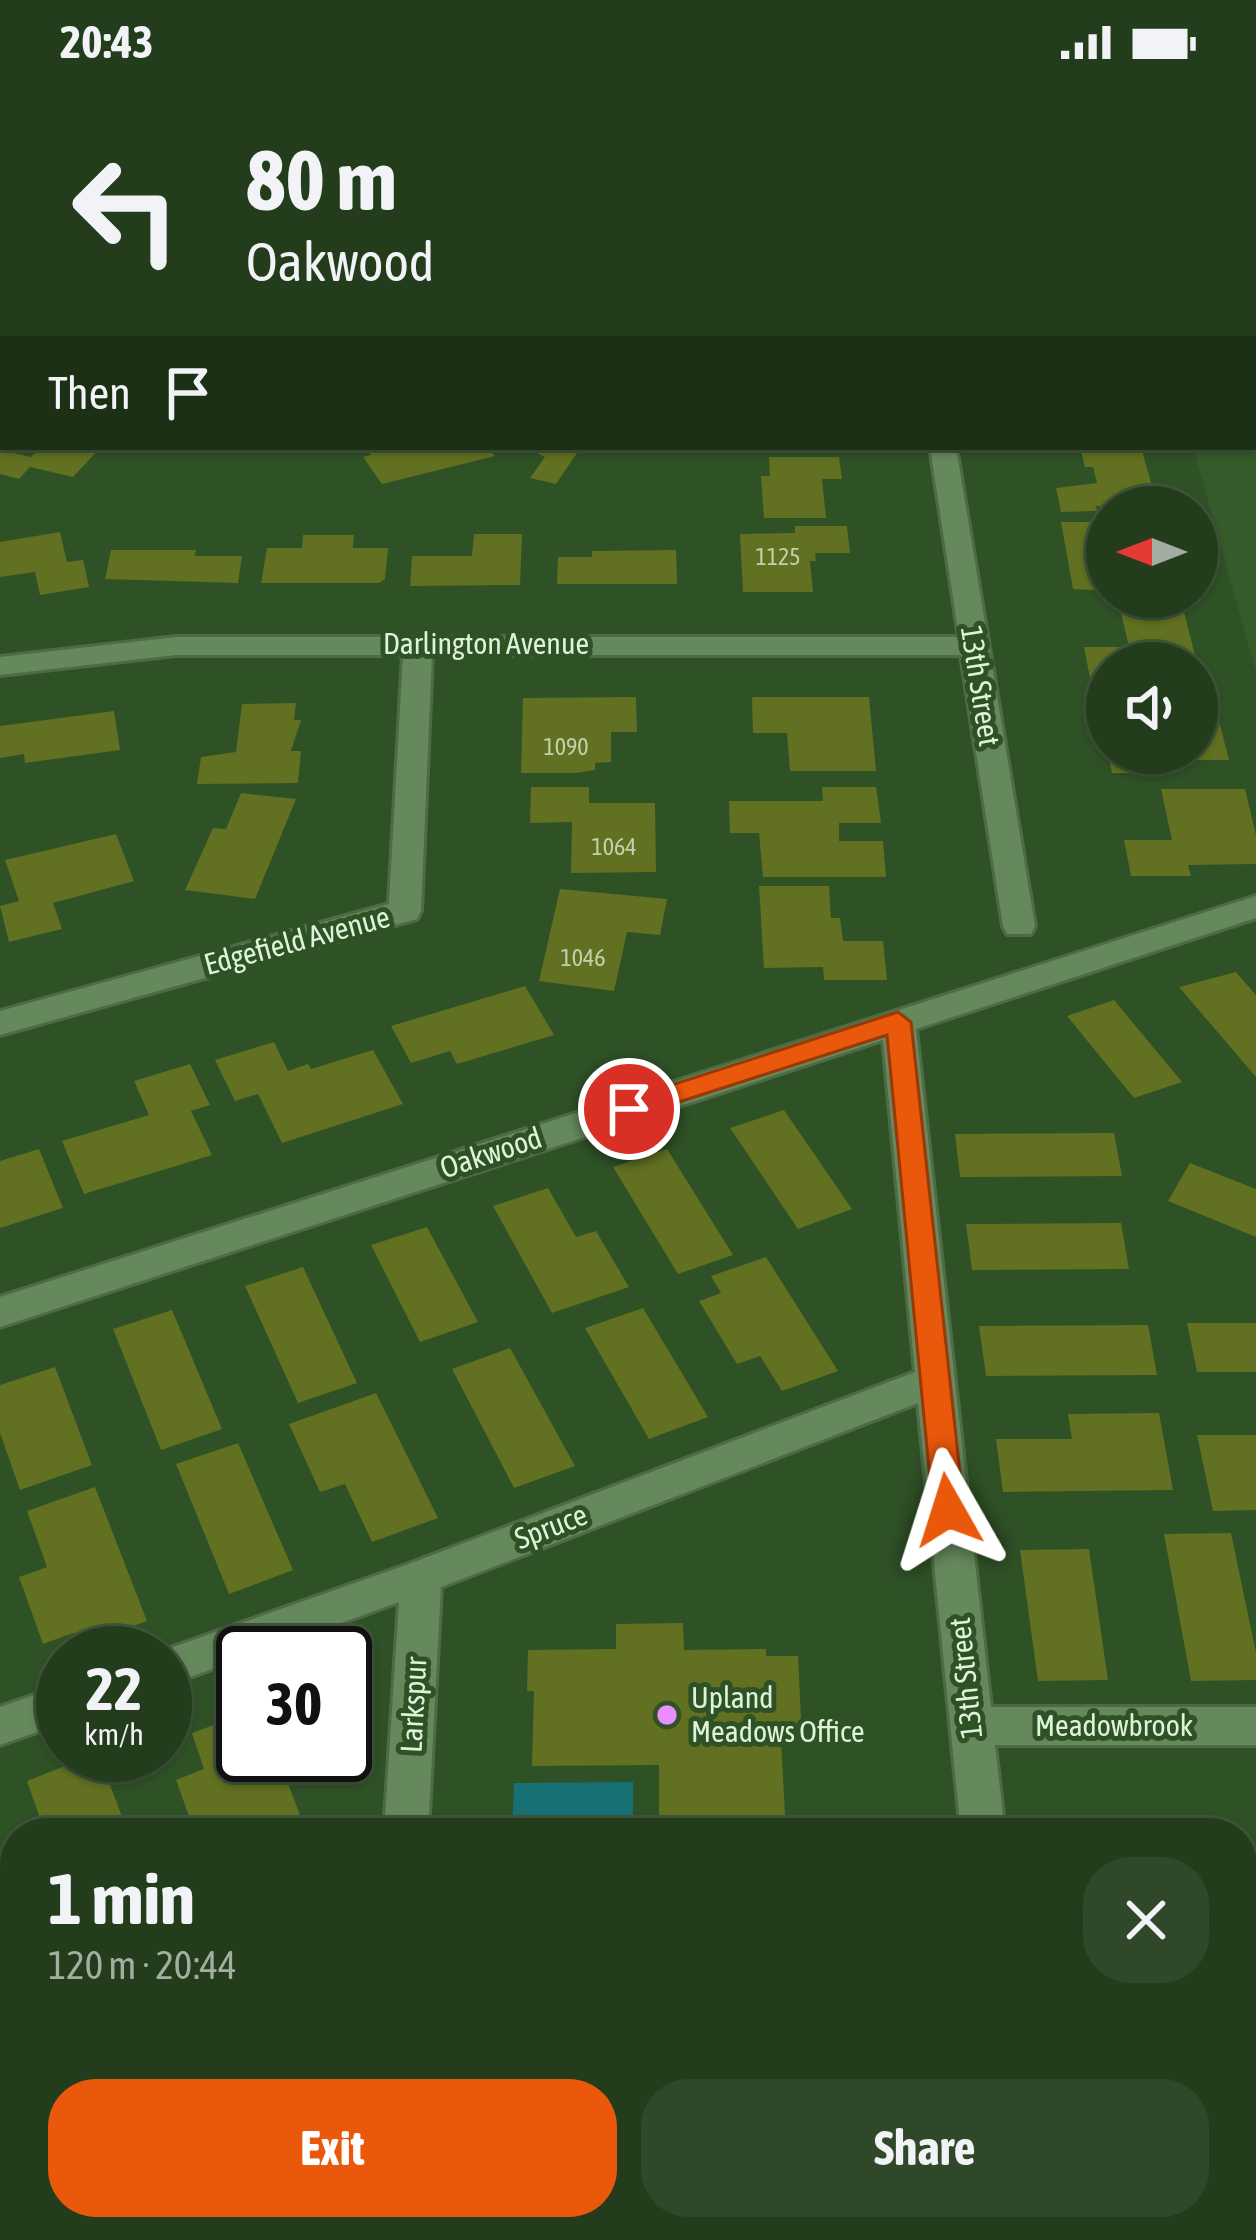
<!DOCTYPE html>
<meta charset="utf-8">
<style>
body{margin:0;font-family:"Asap Condensed",sans-serif;background:#2f4829;color:#f1f3f6;height:100vh;display:flex;flex-direction:column;font-size:45px;white-space:nowrap}
*{box-sizing:border-box;margin:0}
p{font-size:39px;color:#a3aea3}
.icon{flex:none;width:66px;height:66px;fill:none;stroke:currentColor;stroke-width:2;stroke-linecap:round;stroke-linejoin:round}
.map{position:relative;flex:1;overflow:hidden}
.sheet{position:absolute;left:0px;top:1734px;width:1257px;height:423px;display:flex;flex-direction:column;background:#233d1c;border-radius:48px 48px 0 0;box-shadow:0 3px 9px #0004,0 0 0 3px #40563b}
.sheet>*{flex:none}
.guide{position:absolute;left:0px;top:0px;width:1257px;height:366px;box-shadow:0 3px 9px #0004,0 0 0 3px #40563b;background:#233d1c;color:#f1f3f6;overflow:hidden}
.needle{width:78px;rotate:270deg}
.tools{position:absolute;left:1086px;top:402px;display:grid;gap:24px}
.tools a{display:grid;place-items:center;width:132px;height:132px;border-radius:50%;background:#233d1c;box-shadow:0 3px 9px #0004,0 0 0 3px #40563b;font-size:60px}
.speed{position:absolute;left:36px;top:1542px;display:flex;gap:24px;font-size:60px;font-weight:700;text-align:center}
.speed>*{display:grid;place-content:center;width:156px;height:156px;border-radius:50%;background:#233d1c;box-shadow:0 3px 9px #0004,0 0 0 3px #40563b;line-height:1}
.speed small{font-size:30px;font-weight:400}
.speed .limit{border:6px solid #111;border-radius:18px;background:#fff;color:#111}
.pin{position:absolute;display:grid;place-items:center;width:102px;height:102px;color:#fff;margin:-51px;border:6px solid #fff;border-radius:50%;box-shadow:0 3px 12px #0007}
.me{position:absolute;width:132px;margin:-66px;rotate:354deg;stroke-linejoin:round;filter:drop-shadow(0 0 9px #0008)}
.turn{display:flex;align-items:center;gap:42px;height:252px;padding:0 48px;font-size:54px}
.turn .icon{width:156px;height:156px;stroke-width:2.5}
.turn b{display:block;font-size:84px;line-height:102px}
.then{display:flex;align-items:center;height:114px;padding:0 48px;background:#0003;gap:24px;font-size:45px}
.round{display:grid;place-items:center;flex:none;width:126px;height:126px;border-radius:48px;background:#2f4829}
.headline{display:flex;align-items:center;justify-content:space-between;height:204px;padding:0 48px}
h1{font-size:72px;font-weight:700;line-height:90px}
.primary-button{display:flex;gap:24px;margin-top:auto;padding:24px 48px}
.primary-button a{flex:1;height:138px;border-radius:48px;background:#ea580c;color:#fff;font-size:48px;font-weight:700;line-height:138px;text-align:center}
.primary-button a+a{background:#2f4829;color:#f1f3f6}
.status{display:flex;justify-content:space-between;align-items:center;height:84px;padding:0 60px;background:#233d1c;direction:ltr}
.status svg{height:33px;fill:currentColor}
.map>svg:first-child{display:block}
.built{fill:#345b29}
.water{fill:#177073}
.building{fill:#617021}
.lines{fill:none;stroke-linecap:round;stroke-linejoin:round}
.minor-casing{stroke:#4e6b45;stroke-width:6}
.minor{fill:#65895c;fill-rule:evenodd}
.route{fill:#ea580c;stroke:#983908;stroke-width:3}
.poi-dot{fill:#e88eff;stroke:#2f5126;stroke-width:4.5}
.labels{text-anchor:middle;stroke-width:10;stroke-linejoin:round;paint-order:stroke}
.number-label{font-size:24px;fill:#c0d2ac}
.street-label{font-size:30px;fill:#dff3da;stroke:#2f5126}
.poi-label{font-size:30px;fill:#dff3da;stroke:#2f5126;text-anchor:start}
</style>
<div class="status"><b>20:43</b><svg viewBox="0 0 49 12"><path d="M0 12V9h3v3zM5 12V6h3v6zM10 12V3h3v9zM15 12V0h3v12zM26 1h20v11H26zM47 4h2v5h-2z"/></svg></div>
<div class="map">
<svg width="1256" height="2156" viewBox="0 0 1256 2156">
<rect width="100%" height="100%" fill="#2f5126"/>
<path class="built" d="M1092,0H1256V588L1193,363H1254V3Z"/>
<path class="water" d="M633,1698V1749H512L514,1699Z"/>
<path class="building" d="M40,363H101L73,393L30,383L19,395L0,390V366L31,373Z
M366,363H488L495,372L382,400L363,373L371,371Z
M526,363H581L556,400L530,394L545,373Z
M1081,367H1142L1156,416H1126L1128,422H1096L1097,427L1061,428L1056,404L1097,399L1093,383H1085Z
M769,373H839L842,395H822L826,434H764L761,392H770Z
M1061,438H1107V507L1073,505Z
M795,442H847L850,469H815L816,477H810L813,508H743L740,450L795,449Z
M60,448L67,478L83,476L89,503L40,511L35,488L0,493V458Z
M474,450H522L520,501L410,502L412,472H472Z
M303,451H354L353,464H388L385,495L379,499H261L267,464H302Z
M111,466H196L194,472H242L238,499L105,495Z
M676,466L677,500H557L558,473H592V467Z
M1119,520H1182L1197,579H1107V594H1090L1084,563H1129Z
M1197,606H1211L1229,676H1163L1166,689H1112L1108,669H1197Z
M636,613L637,648H611V678L595,679V686L576,689H521L523,614Z
M752,613H869L876,687H790L787,649H753Z
M296,619L294,636H301L291,667H301L298,699L197,700L201,673L236,668L242,620Z
M114,627L120,666L25,679L24,670L0,674V642Z
M531,703H589V719H655L656,788L571,789L572,738L530,739Z
M822,703H876L881,739H839V757H883L886,793H763L759,749H730L729,717H823Z
M1161,705H1245L1256,751V780L1188,781L1191,792H1131L1124,756H1172Z
M241,709L296,715L255,815L185,806L213,744L226,745Z
M116,750L134,797L53,819L62,845L9,858L0,822L19,817L5,776Z
M759,802H829L831,834H840L843,857H883L887,896H824L823,883L764,884Z
M560,805L667,815L660,851L627,848L614,907L539,897Z
M1236,888L1256,911V993L1179,903Z
M525,902L554,951L457,980L450,967L411,979L391,942Z
M1114,916L1182,998L1134,1014L1067,932Z
M274,958L288,987L308,980L311,985L373,966L403,1020L282,1059L258,1010L235,1017L215,976Z
M190,980L210,1021L191,1027L212,1071L84,1110L62,1057L149,1031L134,997Z
M784,1026L852,1125L798,1145L730,1044Z
M1114,1049L1122,1092L960,1093L955,1050Z
M39,1065L63,1124L0,1144V1077Z
M667,1065L733,1171L678,1190L613,1083Z
M1190,1079L1256,1105V1153L1168,1117Z
M548,1104L576,1153L596,1147L629,1203L552,1229L493,1122Z
M1121,1139L1129,1185L972,1186L966,1140Z
M427,1143L478,1238L420,1258L371,1161Z
M766,1173L838,1287L782,1307L760,1272L737,1280L699,1217L721,1209L711,1192Z
M303,1183L357,1299L298,1319L245,1202Z
M643,1224L708,1333L649,1355L585,1244Z
M172,1226L222,1345L161,1366L113,1245Z
M1187,1239H1256V1288H1197Z
M1148,1241L1157,1291L986,1292L979,1242Z
M510,1264L575,1382L514,1404L452,1285Z
M55,1283L92,1381L20,1406L0,1349V1301Z
M376,1309L438,1434L372,1458L345,1400L320,1408L289,1340Z
M1159,1329L1173,1406L1003,1408L996,1355H1072L1068,1330Z
M1197,1351H1256V1426L1213,1427Z
M238,1359L293,1486L229,1510L176,1380Z
M95,1403L147,1537L78,1562L73,1549L43,1560L19,1493L47,1483L27,1427Z
M1231,1449L1256,1569V1596L1191,1597L1164,1450Z
M1089,1465L1108,1596L1038,1597L1020,1466Z
M683,1539L684,1566L766,1565V1572H798L802,1655H781L786,1749H659V1681L532,1682L534,1607H527L528,1566L616,1565V1540Z
M243,1630V1671H277L307,1749H231L228,1741L195,1749L176,1696L204,1685L192,1649Z
M93,1671H99L128,1749H45L27,1697Z
M70,2142H291L290,2156H68Z
M455,2142H680V2156H455Z
M707,2142H935L936,2156H708Z
M1121,2142H1200L1201,2151H1122Z"/>
<g class="lines">
<defs>
<path id="minor" d="M876,0H898L899,3H877Z
M3,56V78L0,79V57Z
M930,363H956L1035,842L1031,850H1007L1003,842L961,571H432L421,827L417,835L0,951V927L389,820L403,571H176L0,591V573L176,553H959Z
M1256,812V834L916,945L991,1623H1256V1661H995L1005,1749H961L918,1319L441,1503L428,1749H384L399,1518L258,1569H243V1574L165,1602V1569H156L406,1481L915,1288L883,956L0,1243V1213Z
M63,1601V1639L0,1661V1623Z
M358,2142H408L407,2156H357Z
M1001,2142H1051L1052,2156H1002Z"/>
</defs>
<use href="#minor" class="minor-casing"/>
<use href="#minor" class="minor"/>
</g>
<path class="route" d="M898,928L911,938L964,1426L959,1435L948,1439L937,1435L933,1426L887,951L629,1034L615,1025L619,1018Z"/>
<circle class="poi-dot" cx="667" cy="1631" r="12"/>
<g class="labels">
<g class="number-label">
<text x="778" y="481">1125</text>
<text x="566" y="671">1090</text>
<text x="614" y="771">1064</text>
<text x="583" y="882">1046</text>
</g>
<g class="street-label">
<text x="486" y="570">Darlington Avenue</text>
<text transform="translate(980 602) rotate(81)" y="10">13th Street</text>
<text transform="translate(297 857) rotate(-15)" y="10">Edgefield Avenue</text>
<text transform="translate(491 1069) rotate(-18)" y="10">Oakwood</text>
<text transform="translate(551 1443) rotate(-21)" y="10">Spruce</text>
<text transform="translate(966 1594) rotate(-96)" y="10">13th Street</text>
<text transform="translate(414 1621) rotate(-87)" y="10">Larkspur</text>
<text x="1114" y="1652">Meadowbrook</text>
</g>
<g class="poi-label">
<text x="691" y="1624">Upland<tspan x="691" dy="34">Meadows Office</tspan></text>
</g>
</g>
</svg>
<div class="tools">
<a><svg class="needle" viewBox="-14 -14 28 28"><path d="M0-13l5 13h-10z" fill="#e53935"/><path d="M0 13l5-13h-10z" fill="#a3aea3"/></svg></a>
<a><svg class="icon" aria-label="sound" viewBox="0 0 24 24"><path d="M4 9h4l5-4v14l-5-4H4zM17 9q2 3 0 6"/></svg></a>
</div>
<div class="speed"><div>22<small>km/h</small></div><div class="limit">30</div></div>
<div class="pin" style="left:629px;top:1025px;background:#d93025"><svg class="icon" aria-label="arrive" viewBox="0 0 24 24"><path d="M6 21V4h12l-3 4 3 4H6"/></svg></div>
<svg class="me" style="left:948px;top:1426px" viewBox="-20 -20 40 40"><path d="M0-17L14 15 0 8-14 15z" fill="#ea580c" stroke="#fff" stroke-width="4"/></svg>
<div class="guide">
<div class="turn"><svg class="icon" aria-label="left" viewBox="0 0 24 24"><path d="M17 20v-9H6M10 6l-5 5 5 5"/></svg><div><b>80 m</b>Oakwood</div></div>
<div class="then">Then<svg class="icon" aria-label="arrive" viewBox="0 0 24 24"><path d="M6 21V4h12l-3 4 3 4H6"/></svg></div>
</div>
<section class="sheet">
<div class="headline"><div><h1>1 min</h1><p>120 m · 20:44</p></div><a class="round"><svg class="icon" aria-label="close" viewBox="0 0 24 24"><path d="M6 6l12 12M18 6L6 18"/></svg></a></div>
<div class="primary-button"><a>Exit</a><a>Share</a></div>
</section>
</div>
